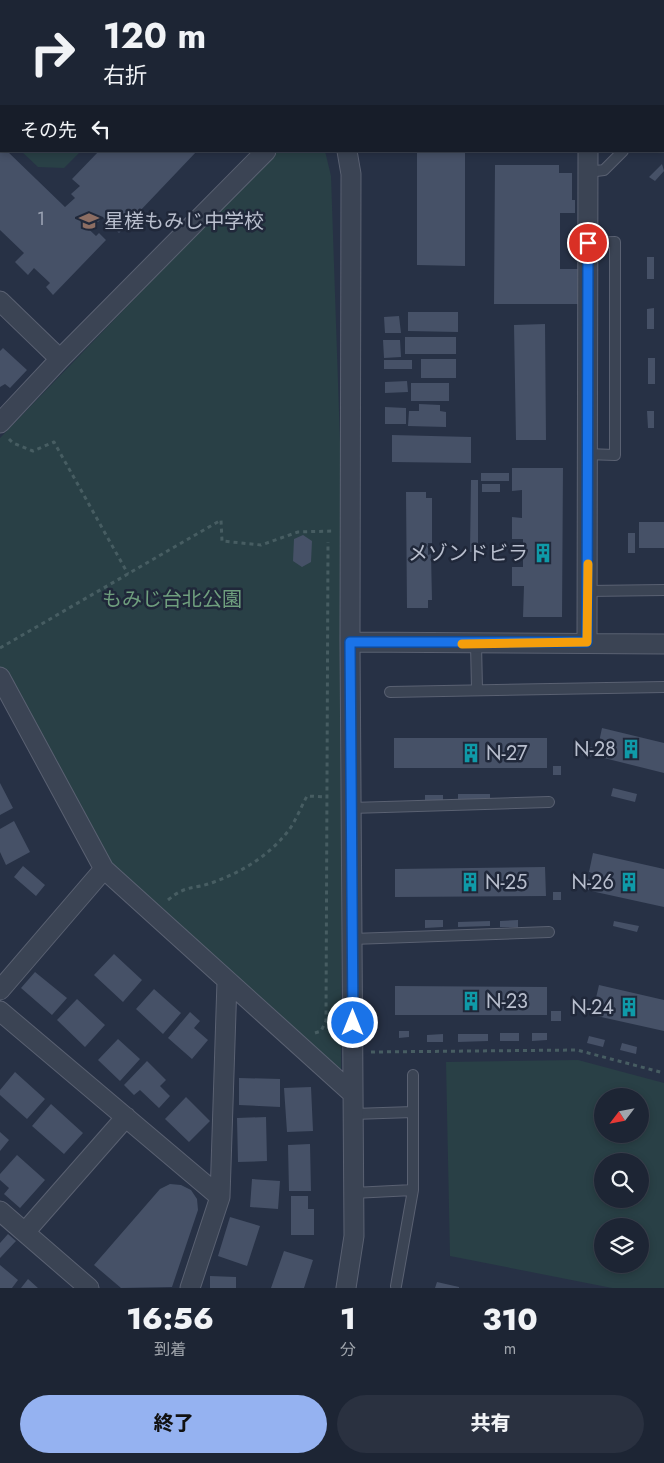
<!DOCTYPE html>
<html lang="ja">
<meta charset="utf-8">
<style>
body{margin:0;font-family:Jost,"Noto Sans JP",sans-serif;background:#2a3140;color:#f1f3f6;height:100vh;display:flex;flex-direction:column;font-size:19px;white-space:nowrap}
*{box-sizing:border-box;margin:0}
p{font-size:16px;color:#a0a5ac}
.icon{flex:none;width:28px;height:28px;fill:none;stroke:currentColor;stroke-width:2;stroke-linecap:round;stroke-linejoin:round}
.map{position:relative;height:1288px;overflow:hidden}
.panel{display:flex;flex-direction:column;background:#1d2534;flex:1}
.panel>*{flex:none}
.banner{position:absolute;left:0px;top:0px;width:665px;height:152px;box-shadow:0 2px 8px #0003,0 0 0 1px #3b424f;background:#1d2534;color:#f1f3f6;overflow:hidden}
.needle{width:32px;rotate:238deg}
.controls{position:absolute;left:594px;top:1088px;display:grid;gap:10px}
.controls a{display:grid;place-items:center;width:55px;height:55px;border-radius:50%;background:#1d2534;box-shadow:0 2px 8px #0003,0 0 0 1px #3b424f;font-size:25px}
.pin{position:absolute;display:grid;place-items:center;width:42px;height:42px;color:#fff;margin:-21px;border:2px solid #fff;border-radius:50%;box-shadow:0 1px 5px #0007}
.me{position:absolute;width:55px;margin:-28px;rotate:0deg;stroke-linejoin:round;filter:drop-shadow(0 0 4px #0008)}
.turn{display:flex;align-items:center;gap:18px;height:105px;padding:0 20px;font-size:22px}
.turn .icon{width:65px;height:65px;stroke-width:2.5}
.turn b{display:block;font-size:35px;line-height:42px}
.then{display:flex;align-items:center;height:48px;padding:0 20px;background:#0003;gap:10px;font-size:19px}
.eta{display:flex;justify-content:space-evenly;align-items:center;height:85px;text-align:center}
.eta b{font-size:30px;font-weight:800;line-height:35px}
.primary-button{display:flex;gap:10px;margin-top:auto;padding:10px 20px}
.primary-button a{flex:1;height:58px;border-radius:30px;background:#95b2f1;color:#111;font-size:20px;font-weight:800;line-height:58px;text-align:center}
.primary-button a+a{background:#2a3140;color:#f1f3f6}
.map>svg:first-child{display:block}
.green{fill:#294046;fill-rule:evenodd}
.building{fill:#465167}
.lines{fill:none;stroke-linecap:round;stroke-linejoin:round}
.service-casing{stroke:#5a6172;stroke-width:12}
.minor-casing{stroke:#5a6172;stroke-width:21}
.path{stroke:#475d62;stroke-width:3;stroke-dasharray:4 4;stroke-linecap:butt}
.service{stroke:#3b4454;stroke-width:10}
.minor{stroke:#3b4454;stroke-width:19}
.route-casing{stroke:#114b97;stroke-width:12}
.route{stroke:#1a73e8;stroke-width:9}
.slow{stroke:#f59e0b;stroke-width:9}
.labels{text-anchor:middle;stroke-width:5;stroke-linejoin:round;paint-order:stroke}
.number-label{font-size:18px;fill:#9ca4b4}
.poi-label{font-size:20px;fill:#b9bfce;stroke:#20283a;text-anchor:start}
.park-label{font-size:20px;fill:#6f9f7e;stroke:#20283a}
</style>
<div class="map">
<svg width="664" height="1288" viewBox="0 0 664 1288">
<rect width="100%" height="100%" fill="#273145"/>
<path class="green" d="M0,0L92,1H1V133Z
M21,151H81L64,168L38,167Z
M277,151H325L331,176L343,531L341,1083L108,868L0,667V438Z
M578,1060L664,1083V1288H612L450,1256L446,1062ZM602,1096H640V1134H602ZM640,1161V1199H602V1161ZM640,1226V1264H602V1226Z"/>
<path class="building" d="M0,151H7L65,207L75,198L71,194L80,186L72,179L99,151H197L119,233L103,217L98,222L88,213L80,221L96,236L99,233L106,240L53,295L46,287L50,283L34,268L28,275L15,262L24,253L0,230Z
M417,151H465V266L417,265Z
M662,164L664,171L655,181L649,177Z
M495,165H559V173H572V200H575V213H560V269H578V304H494Z
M647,257H654V279H647Z
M654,308V329H647V309Z
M408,312H458V332L408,331Z
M399,316L401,333H385L384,317Z
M545,324L546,440H516L514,325Z
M405,337H456V354H405Z
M383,340H400L401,357L384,358Z
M3,348L27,370L10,388L5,384L0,387V351Z
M648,358H655V384H648Z
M421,359H456V378H421Z
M384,360H412V369H384Z
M407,381L408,392L385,393V382Z
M411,383H449V401H411Z
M419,404L440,405V411L446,412V427L408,426L409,411H419Z
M385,407L406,408V424H385Z
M647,411H654V428H648Z
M392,435L471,437V463L392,462Z
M512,468H563L562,617H523L524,586H512V567H523V539H512V517L522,518V490L512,491Z
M481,473H509V481H481Z
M471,480H478V552H470Z
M482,484H500V492H482Z
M406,492H426V498H432V543H428V555L431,554L432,600H428V608H407Z
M639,522H664V548H639Z
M628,533H635V553H628Z
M303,535L312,541L311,562L302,567L293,561L294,539Z
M602,728L664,743V773L596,756Z
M394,738H547V768H394Z
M584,745L593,748L591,757L582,755Z
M553,766H561V775H553Z
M0,783L13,808L0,815Z
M613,788L637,794L635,802L611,796Z
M458,794H490V801H458Z
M425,795H443V801H425Z
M14,821L30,852L6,865L0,852V829Z
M593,853L664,869V907L591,891L595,874L589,872Z
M23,866L45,885L36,896L14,877Z
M545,867L546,896L395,897V869Z
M583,878L591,880L589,890L581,888Z
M553,892H561V900H553Z
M425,920H443V927L425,928Z
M518,920V927H500V921Z
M490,921V926L458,927V922Z
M614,921L639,926L637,932L613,926Z
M114,954L142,980L123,1002L94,975Z
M35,972L67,998L52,1015L21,988Z
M599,985L664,1000V1031L592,1015Z
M395,986L547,987V1015H395Z
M154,989L181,1013L163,1034L136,1009Z
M77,999L105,1025L85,1047L57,1020Z
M551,1011H561V1021H551Z
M190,1012L200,1021L194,1028L208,1040L192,1059L168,1038Z
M399,1031H409V1037L399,1038Z
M500,1033H519V1041H500Z
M532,1033H547V1040L532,1041Z
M443,1034V1042H427V1035Z
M458,1034H488V1041L458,1042Z
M589,1036L605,1040L603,1047L587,1043Z
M118,1039L140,1059L120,1081L98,1060Z
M622,1043L637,1047L636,1054L620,1050Z
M147,1061L166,1080L160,1086L170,1096L159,1108L140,1090L134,1095L124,1085Z
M15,1072L45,1099L27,1119L0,1095V1090Z
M239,1078L280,1079V1107L239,1105Z
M311,1087L313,1131L287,1132L284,1088Z
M186,1097L210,1121L189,1142L165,1119Z
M51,1104L83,1133L64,1154L32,1126Z
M266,1117L267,1161L238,1162L237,1118Z
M0,1132L9,1140L0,1151Z
M310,1144L311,1191H289L288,1145Z
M17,1155L45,1180L20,1208L4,1194L9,1188L0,1180V1174Z
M252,1179L280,1181L278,1209L250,1207Z
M170,1184L181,1185L191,1190L197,1199L198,1210L172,1287L121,1288L94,1265L160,1189Z
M291,1196H308V1209H314V1235H291Z
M230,1217L260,1226L247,1266L218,1256Z
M8,1234L16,1241L0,1258V1243Z
M284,1251L313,1260L304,1288H271Z
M0,1265L18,1280L12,1288H0Z
M210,1276L236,1277V1288H210Z
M28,1279L38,1288H21Z
M437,1282L459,1287V1288H435Z"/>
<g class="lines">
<defs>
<path id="service" d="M588,172L604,170L623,151
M586,454L615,455V242L587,243
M588,591L664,590
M476,644L477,689
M390,692L664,687
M351,808L549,802
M352,939L549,932
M353,1114L413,1112
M413,1190V1075
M353,1193L413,1190L396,1286"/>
<path id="minor" d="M268,0L269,1
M588,0L589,1
M434,1L436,0
M0,301L60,359
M0,423L60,359L266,151
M350,642L664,644
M587,643L588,151
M0,677L104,869L353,1094
M0,990L104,869
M0,1011L220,1197
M0,1211L89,1288
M25,1232L126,1117
M190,1288L220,1197L227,981
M346,1288L354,1236L350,642L351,174L347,151"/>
</defs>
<use href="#service" class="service-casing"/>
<use href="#minor" class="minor-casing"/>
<path class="path" d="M9,439L13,443L33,451L54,442L128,574
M0,648L221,520L222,541L261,545L298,532L332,531
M168,900C187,884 193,890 214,882C242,872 270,855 289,830C296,820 301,807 307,796L327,797
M315,1033L321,1031L326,1021L328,542
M371,1052L577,1050L664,1073"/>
<use href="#service" class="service"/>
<use href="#minor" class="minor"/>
</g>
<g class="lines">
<defs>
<path id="route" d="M353,1023L350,642H587L588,243"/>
</defs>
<use href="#route" class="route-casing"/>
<use href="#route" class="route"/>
<path class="slow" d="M462,644L587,642L588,564"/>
</g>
<defs>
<symbol id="school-bare" viewBox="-9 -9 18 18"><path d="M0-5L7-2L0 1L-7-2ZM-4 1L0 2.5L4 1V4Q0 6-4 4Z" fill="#8d6e63" stroke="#20283a" stroke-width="2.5" paint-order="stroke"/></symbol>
<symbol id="building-bare" viewBox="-9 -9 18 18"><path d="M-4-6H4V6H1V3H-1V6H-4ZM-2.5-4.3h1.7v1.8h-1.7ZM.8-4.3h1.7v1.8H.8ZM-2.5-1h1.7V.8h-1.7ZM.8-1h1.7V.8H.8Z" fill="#0f9aa8" stroke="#20283a" stroke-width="2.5" paint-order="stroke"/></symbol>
</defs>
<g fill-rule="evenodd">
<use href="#school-bare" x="75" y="207" width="28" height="28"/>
<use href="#building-bare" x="529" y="539" width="28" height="28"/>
<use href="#building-bare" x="617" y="735" width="28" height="28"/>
<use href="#building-bare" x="457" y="739" width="28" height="28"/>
<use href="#building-bare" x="456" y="868" width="28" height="28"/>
<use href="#building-bare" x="615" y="868" width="28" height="28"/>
<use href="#building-bare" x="457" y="987" width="28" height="28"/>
<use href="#building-bare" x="615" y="993" width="28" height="28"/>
</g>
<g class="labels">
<g class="number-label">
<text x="41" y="225">1</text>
</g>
<g class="poi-label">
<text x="104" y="228">星槎もみじ中学校</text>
<text x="528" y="560" text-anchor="end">メゾンドビラ</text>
<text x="616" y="756" text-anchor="end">N-28</text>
<text x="486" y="760">N-27</text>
<text x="485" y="889">N-25</text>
<text x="614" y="889" text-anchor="end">N-26</text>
<text x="486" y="1008">N-23</text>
<text x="614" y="1014" text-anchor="end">N-24</text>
</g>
<g class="park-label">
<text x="172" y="606">もみじ台北公園</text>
</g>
</g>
</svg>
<div class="controls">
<a><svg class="needle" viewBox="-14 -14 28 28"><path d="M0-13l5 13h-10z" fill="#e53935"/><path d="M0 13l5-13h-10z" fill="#a0a5ac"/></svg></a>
<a><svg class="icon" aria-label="search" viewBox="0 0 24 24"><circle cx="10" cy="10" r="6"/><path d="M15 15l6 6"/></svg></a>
<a><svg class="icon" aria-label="layers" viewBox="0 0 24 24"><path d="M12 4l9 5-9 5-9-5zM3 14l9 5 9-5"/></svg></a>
</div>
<div class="pin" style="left:588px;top:243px;background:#d93025"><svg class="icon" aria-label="arrive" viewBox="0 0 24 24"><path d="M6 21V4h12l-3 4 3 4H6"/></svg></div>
<svg class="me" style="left:353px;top:1023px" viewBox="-20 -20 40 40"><circle r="17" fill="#1a73e8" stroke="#fff" stroke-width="3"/><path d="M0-11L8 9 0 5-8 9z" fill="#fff"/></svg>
<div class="banner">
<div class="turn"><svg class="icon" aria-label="right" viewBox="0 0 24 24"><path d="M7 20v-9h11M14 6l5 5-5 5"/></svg><div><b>120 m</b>右折</div></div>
<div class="then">その先<svg class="icon" aria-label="left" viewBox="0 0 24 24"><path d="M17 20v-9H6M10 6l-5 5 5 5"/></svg></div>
</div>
</div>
<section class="panel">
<div class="eta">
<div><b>16:56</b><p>到着</p></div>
<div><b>1</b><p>分</p></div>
<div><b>310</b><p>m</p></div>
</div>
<div class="primary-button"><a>終了</a><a>共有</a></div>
</section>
